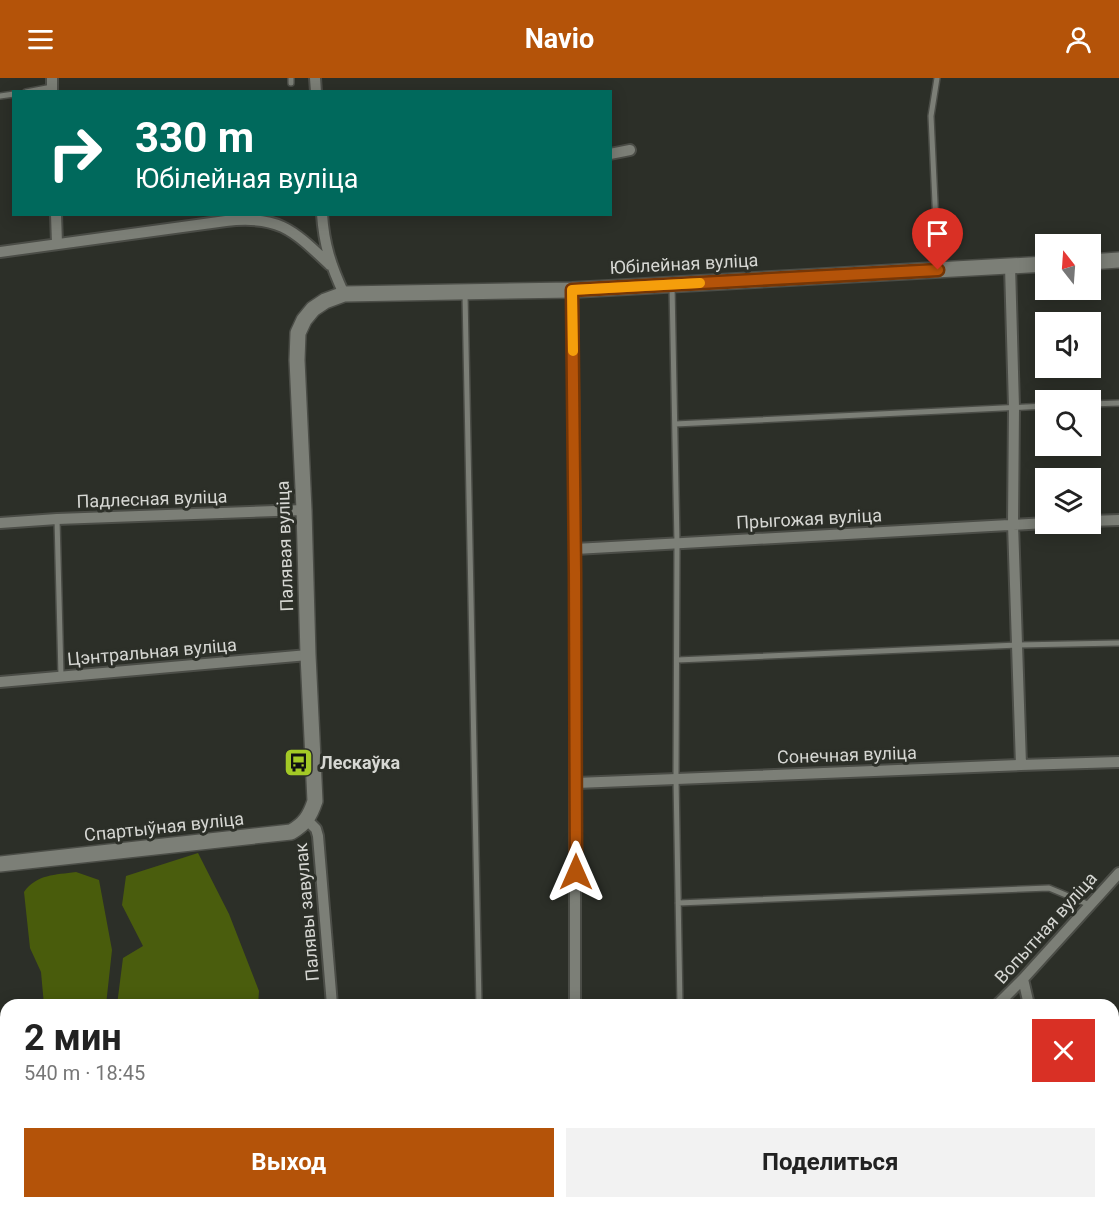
<!DOCTYPE html>
<html lang="ru">
<meta charset="utf-8">
<style>
body{margin:0;font-family:Roboto,sans-serif;background:#f2f2f2;color:#222;height:100vh;display:flex;flex-direction:column;font-size:22px;white-space:nowrap}
*{box-sizing:border-box;margin:0}
p{font-size:20px;color:#767676}
.icon{flex:none;width:33px;height:33px;fill:none;stroke:currentColor;stroke-width:2;stroke-linecap:round;stroke-linejoin:round}
.map{position:relative;flex:1;overflow:hidden}
.sheet{position:absolute;left:0px;top:921px;width:1119px;height:210px;display:flex;flex-direction:column;background:#fff;border-radius:18px 18px 0 0;box-shadow:0 3px 15px #0003}
.sheet>*{flex:none}
.guide{position:absolute;left:12px;top:12px;width:600px;height:126px;border-radius:0px;box-shadow:0 3px 15px #0003;background:#00695c;color:#fff;overflow:hidden}
.needle{width:39px;rotate:343deg}
.controls{position:absolute;left:1035px;top:156px;display:grid;gap:12px}
.controls a{display:grid;place-items:center;width:66px;height:66px;border-radius:0px;background:#fff;box-shadow:0 3px 15px #0003;font-size:30px}
.pin{position:absolute;display:grid;place-items:center;width:51px;height:51px;color:#fff;margin:-62px -26px;border-radius:50% 50% 50% 0;rotate:-45deg;box-shadow:0 0 6px #0007}
.pin .icon{rotate:45deg}
.me{position:absolute;width:66px;margin:-33px;rotate:0deg;stroke-linejoin:round;filter:drop-shadow(0 0 4px #0008)}
.turn{display:flex;align-items:center;gap:21px;height:126px;padding:0 24px;font-size:27px}
.turn .icon{width:78px;height:78px;stroke-width:2.5}
.turn b{display:block;font-size:42px;line-height:51px}
.round{display:grid;place-items:center;flex:none;width:63px;height:63px;border-radius:0px;background:#f2f2f2}
.headline{display:flex;align-items:center;justify-content:space-between;height:102px;padding:0 24px}
h1{font-size:36px;font-weight:700;line-height:45px}
.primary-button{display:flex;gap:12px;margin-top:auto;padding:12px 24px}
.primary-button a{flex:1;height:69px;border-radius:0px;background:#b45309;color:#fff;font-size:24px;font-weight:700;line-height:69px;text-align:center}
.primary-button a+a{background:#f2f2f2;color:#222}
header{display:flex;justify-content:space-between;align-items:center;height:78px;padding:0 24px;background:#b45309;color:#fff;font-size:27px;font-weight:700}
.map>svg:first-child{display:block}
.built{fill:#34382c}
.forest{fill:#4a5d0d}
.water{fill:#495c0c}
.lines{fill:none;stroke-linecap:round;stroke-linejoin:round}
.lane-casing{stroke:#4b4d47;stroke-width:8}
.street-casing{stroke:#4b4d47;stroke-width:14}
.secondary-casing{stroke:#4b4d47;stroke-width:18}
.lane{stroke:#7c7f77;stroke-width:5}
.street{stroke:#7c7f77;stroke-width:10}
.secondary{stroke:#7c7f77;stroke-width:15}
.route-casing{stroke:#753606;stroke-width:15}
.route{stroke:#b45309;stroke-width:10}
.slow{stroke:#f59e0b;stroke-width:10}
.labels{text-anchor:middle;stroke-width:6;stroke-linejoin:round;paint-order:stroke}
.street-label{font-size:18px;fill:#d6d7d3;stroke:#2c2f28}
.poi-label{font-size:18px;font-weight:bold;fill:#d6d7d3;stroke:#2c2f28;text-anchor:start}
</style>
<header><svg class="icon" aria-label="menu" viewBox="0 0 24 24"><path d="M4 6h16M4 12h16M4 18h16"/></svg>Navio<svg class="icon" aria-label="person" viewBox="0 0 24 24"><circle cx="12" cy="8" r="4"/><path d="M4 21q1-7 8-7t8 7"/></svg></header>
<div class="map">
<svg width="1119" height="1131" viewBox="0 0 1119 1131">
<rect width="100%" height="100%" fill="#2c2f28"/>
<path class="built" d="M0,1054H6V1125H92L90,1131H0Z
M490,1125H647L655,1131H486Z"/>
<path class="forest" d="M198,775L229,836L259,913L258,927H117L123,880L143,868L122,827L126,798Z"/>
<path class="water" d="M76,794L99,802L112,872L106,927H44L41,894L30,870L24,814C37,796 55,797 76,794Z"/>
<g class="lines">
<defs>
<path id="lane" d="M291,0V5
M937,0L931,38L938,190
M26,14L52,9
M0,18L14,16
M672,208L677,465L676,701L680,927
M465,216L479,927
M1090,326L1119,325
M675,346L1046,328
M57,441L61,598
M677,582L1018,567L1119,565
M678,825L1049,810L1090,827
M0,1085L6,1084
M471,1131L475,1125
M931,1131L935,1125"/>
<path id="street" d="M52,0V14
M315,0L316,14
M610,76L630,72
M56,136L57,166
M322,136C324,167 331,188 344,216
M0,174L226,143C279,137 293,152 330,187
M1010,188L1014,329L1013,446L1021,687
M572,212L575,471V927
M1090,443L1119,442
M0,445L57,441L304,432
M575,471L1046,445
M0,604L308,577
M576,705L1021,687L1119,684
M307,742L316,751L318,758L332,927
M1023,901L1029,927
M997,927L1023,901L1119,795
M0,1031H6
M134,1125L138,1131
M348,1125L349,1131
M654,1125L662,1131
M458,1131L464,1125
M801,1131L807,1125
M1067,1131L1068,1125"/>
<path id="secondary" d="M1090,184L1119,182
M0,786L291,754C305,746 310,738 315,723L308,577L304,432L297,282L298,255L304,242L313,231L325,223L344,216L572,212L1046,186"/>
</defs>
<use href="#lane" class="lane-casing"/>
<use href="#street" class="street-casing"/>
<use href="#secondary" class="secondary-casing"/>
<use href="#lane" class="lane"/>
<use href="#street" class="street"/>
<use href="#secondary" class="secondary"/>
</g>
<g class="lines">
<defs>
<path id="route" d="M576,794L575,494L572,212L938,192"/>
</defs>
<use href="#route" class="route-casing"/>
<use href="#route" class="route"/>
<path class="slow" d="M573,273L572,212L700,205"/>
</g>
<defs>
<symbol id="bus-square" viewBox="-11 -11 22 22"><rect x="-9" y="-9" width="18" height="18" rx="4" fill="#a3c926" stroke="#2c2f28"/><path d="M-5-6H5V4H4V6H2V4H-2V6H-4V4H-5ZM-3.5-4V0h7V-4ZM-3.5 1.2v1.5H-2V1.2ZM2 1.2v1.5H3.5V1.2Z" fill="#111"/></symbol>
</defs>
<g fill-rule="evenodd">
<use href="#bus-square" x="282" y="668" width="33" height="33"/>
</g>
<g class="labels">
<g class="street-label">
<text transform="translate(684 186) rotate(-3)" y="6">Юбілейная вуліца</text>
<text transform="translate(152 421) rotate(-2)" y="6">Падлесная вуліца</text>
<text transform="translate(809 441) rotate(-3)" y="6">Прыгожая вуліца</text>
<text transform="translate(285 468) rotate(-92)" y="6">Палявая вуліца</text>
<text transform="translate(152 574) rotate(-5)" y="6">Цэнтральная вуліца</text>
<text transform="translate(847 677) rotate(-2)" y="6">Сонечная вуліца</text>
<text transform="translate(164 749) rotate(-6)" y="6">Спартыўная вуліца</text>
<text transform="translate(307 834) rotate(-95)" y="6">Палявы завулак</text>
<text transform="translate(1046 850) rotate(-48)" y="6">Вопытная вуліца</text>
</g>
<g class="poi-label">
<text x="320" y="691">Лескаўка</text>
</g>
</g>
</svg>
<div class="controls">
<a><svg class="needle" viewBox="-14 -14 28 28"><path d="M0-13l5 13h-10z" fill="#e53935"/><path d="M0 13l5-13h-10z" fill="#767676"/></svg></a>
<a><svg class="icon" aria-label="sound" viewBox="0 0 24 24"><path d="M4 9h4l5-4v14l-5-4H4zM17 9q2 3 0 6"/></svg></a>
<a><svg class="icon" aria-label="search" viewBox="0 0 24 24"><circle cx="10" cy="10" r="6"/><path d="M15 15l6 6"/></svg></a>
<a><svg class="icon" aria-label="layers" viewBox="0 0 24 24"><path d="M12 4l9 5-9 5-9-5zM3 14l9 5 9-5"/></svg></a>
</div>
<div class="pin" style="left:938px;top:192px;background:#d93025"><svg class="icon" aria-label="arrive" viewBox="0 0 24 24"><path d="M6 21V4h12l-3 4 3 4H6"/></svg></div>
<svg class="me" style="left:576px;top:794px" viewBox="-20 -20 40 40"><path d="M0-17L14 15 0 8-14 15z" fill="#b45309" stroke="#fff" stroke-width="4"/></svg>
<div class="guide">
<div class="turn"><svg class="icon" aria-label="right" viewBox="0 0 24 24"><path d="M7 20v-9h11M14 6l5 5-5 5"/></svg><div><b>330 m</b>Юбілейная вуліца</div></div>
</div>
<section class="sheet">
<div class="headline"><div><h1>2 мин</h1><p>540 m · 18:45</p></div><a class="round" style="background:#d93025;color:#fff"><svg class="icon" aria-label="close" viewBox="0 0 24 24"><path d="M6 6l12 12M18 6L6 18"/></svg></a></div>
<div class="primary-button"><a>Выход</a><a>Поделиться</a></div>
</section>
</div>
